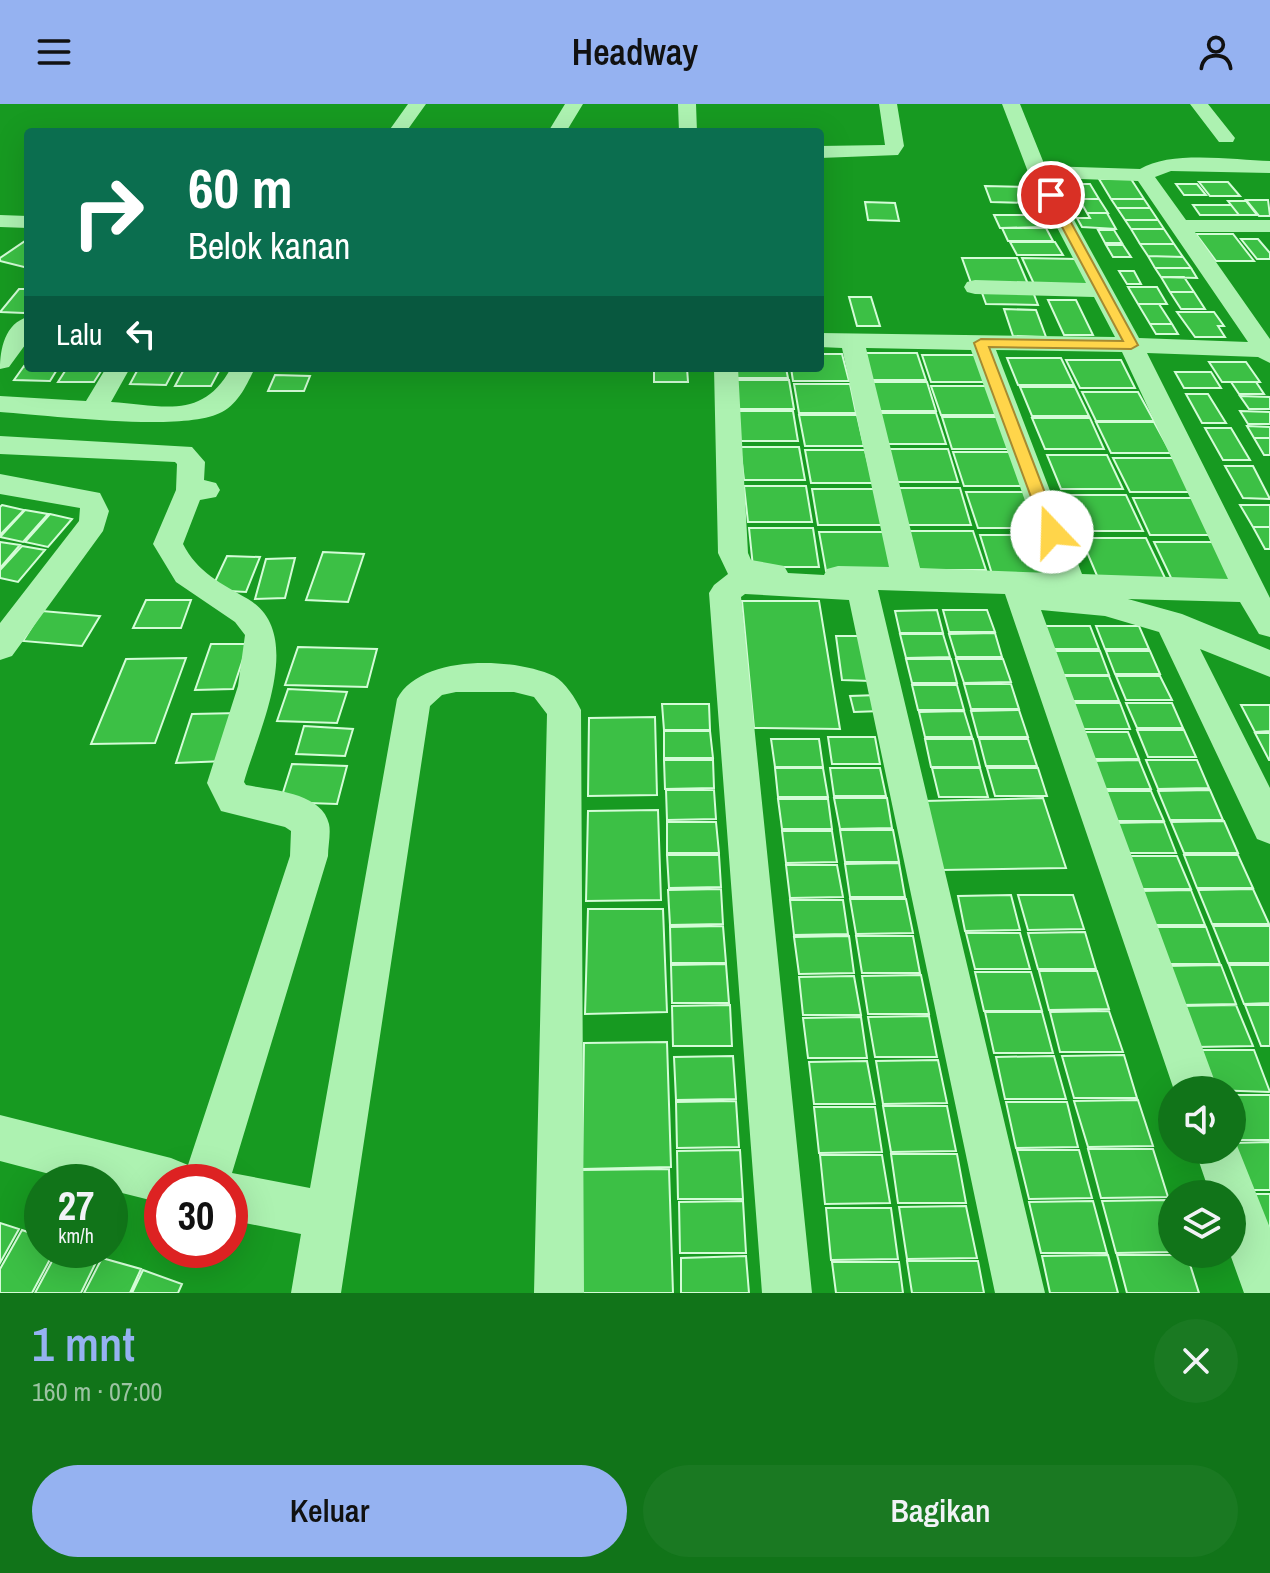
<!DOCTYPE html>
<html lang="id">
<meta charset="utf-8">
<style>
body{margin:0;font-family:"Archivo Narrow",sans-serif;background:#1a7922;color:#f1f3f6;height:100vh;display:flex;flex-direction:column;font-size:30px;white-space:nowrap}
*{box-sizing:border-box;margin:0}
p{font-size:26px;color:#9cc3a2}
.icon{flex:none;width:44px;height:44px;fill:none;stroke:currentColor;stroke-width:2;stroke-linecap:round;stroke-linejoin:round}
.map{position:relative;height:1189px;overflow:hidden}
.details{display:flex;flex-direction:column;background:#117419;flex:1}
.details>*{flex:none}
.guide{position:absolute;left:24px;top:24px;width:800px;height:244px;border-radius:8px;box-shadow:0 8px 32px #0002;background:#0b6e4f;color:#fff;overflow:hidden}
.controls{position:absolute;left:1158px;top:972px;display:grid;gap:16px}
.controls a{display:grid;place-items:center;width:88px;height:88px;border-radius:50%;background:#117419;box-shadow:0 8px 32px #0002;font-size:40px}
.speed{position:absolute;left:24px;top:1060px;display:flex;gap:16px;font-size:40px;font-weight:700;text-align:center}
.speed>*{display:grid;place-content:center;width:104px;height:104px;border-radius:50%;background:#117419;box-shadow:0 8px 32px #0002;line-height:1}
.speed small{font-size:20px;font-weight:400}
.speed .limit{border:12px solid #d22;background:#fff;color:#111}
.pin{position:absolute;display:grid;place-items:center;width:68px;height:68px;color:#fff;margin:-34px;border:4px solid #fff;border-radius:50%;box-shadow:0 2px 8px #0007}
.me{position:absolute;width:88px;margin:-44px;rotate:339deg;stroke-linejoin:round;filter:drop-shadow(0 0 6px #0008)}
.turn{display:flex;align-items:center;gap:28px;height:168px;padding:0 32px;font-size:36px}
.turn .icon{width:104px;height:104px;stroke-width:2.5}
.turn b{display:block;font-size:56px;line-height:68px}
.then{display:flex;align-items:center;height:76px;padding:0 32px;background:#0003;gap:16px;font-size:30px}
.round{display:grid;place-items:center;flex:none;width:84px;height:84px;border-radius:42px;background:#1a7922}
.head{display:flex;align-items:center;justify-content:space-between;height:136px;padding:0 32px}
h1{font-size:48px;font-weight:600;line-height:60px;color:#95b2f1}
.action{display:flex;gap:16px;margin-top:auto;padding:16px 32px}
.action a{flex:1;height:92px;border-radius:48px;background:#95b2f1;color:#111;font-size:32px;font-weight:600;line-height:92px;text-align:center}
.action a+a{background:#1a7922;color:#f1f3f6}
header{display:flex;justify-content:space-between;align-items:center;height:104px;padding:0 32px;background:#95b2f1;color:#111;font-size:36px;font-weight:600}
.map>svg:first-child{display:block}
.building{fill:#3cc045;stroke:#d4fcd7;stroke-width:2}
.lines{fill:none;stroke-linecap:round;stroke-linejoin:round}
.minor{fill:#adf2b1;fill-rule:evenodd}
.route{fill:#ffd54a;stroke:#a68a30;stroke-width:2}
</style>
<header><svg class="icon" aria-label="menu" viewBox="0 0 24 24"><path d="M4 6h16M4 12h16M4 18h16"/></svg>Headway<svg class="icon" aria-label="person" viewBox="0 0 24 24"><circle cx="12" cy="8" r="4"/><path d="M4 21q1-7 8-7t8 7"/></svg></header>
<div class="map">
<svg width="1270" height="1189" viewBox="0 0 1270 1189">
<rect width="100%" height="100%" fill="#179a21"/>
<path class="building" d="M1099,75H1131L1144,95H1111Z
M1199,78H1228L1240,92H1210Z
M1070,80H1090L1099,95H1080Z
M1176,80H1197L1206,91H1184Z
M985,82L1025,83L1032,99L991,98Z
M1079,95H1099L1108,109H1087Z
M1111,95H1144L1150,104H1117Z
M1246,96H1268L1270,112H1259Z
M1228,97H1246L1257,111H1239Z
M865,98L895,99L899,117L868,116Z
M1193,101H1231L1239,111H1200Z
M1117,104H1150L1158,116H1125Z
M1087,109H1107L1116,125L1082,123L1077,114H1090Z
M994,111H1037L1044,123L1000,124Z
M1125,116H1158L1164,125H1131Z
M1002,124H1046L1053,137H1008Z
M1131,125H1164L1174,140H1140Z
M1098,126H1114L1122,139H1105Z
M1196,130H1233L1254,157H1216Z
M28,135V164L0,157V154Z
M1241,135H1258L1270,149V155H1257Z
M1010,138H1055L1063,151H1017Z
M1140,140H1174L1183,153L1148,152Z
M1106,141H1123L1131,153H1113Z
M1148,152L1183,153L1191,164H1155Z
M962,154H1017L1028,180L971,179Z
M1022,154L1078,155L1091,180H1034Z
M1155,164H1191L1197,174L1161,173Z
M1119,167H1134L1141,180H1127Z
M1161,173H1184L1194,188H1170Z
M1128,183H1157L1167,200H1138Z
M19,185H28V204L24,209L0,208Z
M981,186L1033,188L1038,201L986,200Z
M1170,188H1194L1205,205H1181Z
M849,193H871L880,222H857Z
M1048,196H1076L1093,231H1064Z
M1138,200H1159L1172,220H1150Z
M1004,205L1036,206L1046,233L1013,232Z
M1177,208H1214L1224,222H1218L1225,233H1195Z
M1150,220H1172L1178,230H1156Z
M863,249H917L926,276H870Z
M820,250H842L849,277H793L791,264H820Z
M922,251H976L986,278H931Z
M1007,254H1061L1074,281H1018Z
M1066,256H1121L1135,284H1080Z
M1209,258H1246L1260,278H1222Z
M24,262L28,264H58L50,277L14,276Z
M67,264H103L94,278H58Z
M654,264H687L688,278H654Z
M732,264H786L788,274H733Z
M138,265L174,266L166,281L130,280Z
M183,267H219L211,282H175Z
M1175,268H1211L1221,284H1184Z
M275,271L310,272L304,287H268Z
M734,276H789L794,305H737Z
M871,278H927L936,307H879Z
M1231,278H1256L1264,290H1239Z
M794,280H850L856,309H799Z
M931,282H987L998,311H941Z
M1020,283H1075L1089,312H1032Z
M1082,288H1138L1154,317H1096Z
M1186,290H1208L1226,319H1202Z
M1240,292L1270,293V305H1249Z
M736,307H793L798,337H739Z
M1240,307L1270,308V320H1248Z
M879,309H936L946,340H887Z
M799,311H857L864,342H805Z
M942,313H999L1011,345H952Z
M1032,314H1090L1104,345H1045Z
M1096,318H1154L1171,349H1111Z
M1247,322L1270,323V334H1254Z
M1205,324H1231L1250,356H1223Z
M1254,334H1270V351H1264Z
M740,343H799L805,376H744Z
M888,345H948L958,378H896Z
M805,346H865L873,379H811Z
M953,348H1013L1026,382H964Z
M1047,351H1107L1123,385H1061Z
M1113,354H1174L1192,388H1130Z
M1225,362H1253L1270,395L1243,394Z
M744,382H806L812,418H748Z
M898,384H960L971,421H907Z
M812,385H874L882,421H818Z
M966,388H1028L1042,424H978Z
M1064,391H1126L1143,427H1079Z
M1133,394H1195L1215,431H1150Z
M2,401L24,406L0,431V403Z
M1240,401H1270V423H1253Z
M25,406L48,410L23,438L0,433Z
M50,410L72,415L48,443L25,438Z
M1253,423H1270V445H1265Z
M749,424H813L819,463H753Z
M909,427H973L986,466H919Z
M819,428H884L893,467H826Z
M980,431H1044L1059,470H992Z
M1081,434H1146L1165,474H1098Z
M0,438L20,441L0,464Z
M1154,438H1219L1240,478H1173Z
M22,442L45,446L18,478L0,474V466Z
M323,448L364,450L348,498L306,496Z
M227,452L260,453L246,488L211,486Z
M295,454L285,494L255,495L266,455Z
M146,496H191L181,524H133Z
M742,497H819L840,625L754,624Z
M937,506L943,529H900L895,507Z
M943,506H987L995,528H949Z
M42,507L100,512L82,542L23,537Z
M1045,522H1090L1099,545H1053Z
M1096,522H1139L1149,545H1105Z
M995,529L1002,553H956L949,530Z
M900,530H943L950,553L906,554Z
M836,532H862L870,577L842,576Z
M211,540H248L233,585L195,586Z
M298,543L377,545L367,583L285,581Z
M1054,547H1100L1109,571H1062Z
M1106,547H1150L1160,570H1115Z
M186,554L155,639L91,640L126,555Z
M906,555H951L957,579H912Z
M956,555H1003L1011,578L964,579Z
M1062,572H1109L1119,597H1071Z
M1116,572H1160L1172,596H1126Z
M964,580H1011L1019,605H971Z
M912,581H957L964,606H918Z
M288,585L347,588L337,619L277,617Z
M878,591L881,607L854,608L850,592Z
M1072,599H1120L1130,625H1081Z
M1126,599H1172L1183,624H1137Z
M662,600H709L710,626H664Z
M1241,601H1270V627L1255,628Z
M1019,606L1028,633H978L971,607Z
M964,607L972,633H925L919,608Z
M239,609L226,657L176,659L192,610Z
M655,613L657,691L588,692L589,614Z
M304,622L353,625L345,652L296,650Z
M1137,626H1184L1196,653H1148Z
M664,627H710L713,654H664Z
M1081,628H1128L1139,655H1091Z
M1255,629H1270V656H1269Z
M828,633H875L880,660H832Z
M771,635H819L823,663H775Z
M925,635H973L980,663H931Z
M979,635H1028L1037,662H986Z
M664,656H713L714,684L665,685Z
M1139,656L1151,685H1102L1092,657Z
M1146,656H1197L1209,684L1158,685Z
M292,660L347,662L337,700L280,698Z
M775,664H823L828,693H778Z
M830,664H880L886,692H834Z
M932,664H980L988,693H939Z
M987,664H1038L1047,692H995Z
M666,686H714L716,715L667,716Z
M1210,686L1223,716H1170L1158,687Z
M1103,687H1151L1164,717H1113Z
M834,694H887L892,724L840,725Z
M1043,694L1066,764L941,766L925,697Z
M778,695H828L832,725H782Z
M658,706L661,796L586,797L588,707Z
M1224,717L1238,749H1184L1171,718Z
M667,718H716L719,749H667Z
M1164,718L1176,749H1126L1114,719Z
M840,726H893L899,758H845Z
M782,727H832L837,758L786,759Z
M667,751H719L721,783L669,784Z
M1184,751H1238L1253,784H1197Z
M1126,752H1177L1191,785H1138Z
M899,759L905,793H850L845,760Z
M786,761H837L843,793L790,794Z
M721,785L723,820L670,821L668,786Z
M1253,785L1269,820H1212L1198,786Z
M1191,786L1205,821H1151L1139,787Z
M1011,791L1020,826L965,827L958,792Z
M1018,791H1073L1084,825L1028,826Z
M850,795H906L913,829L856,830Z
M790,796H843L848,830L794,831Z
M588,805H663L667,908L585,910Z
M723,822L726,859H671L670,823Z
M1213,822H1270V859H1228Z
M1151,823H1206L1220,860H1164Z
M1085,828L1096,865H1038L1028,829Z
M966,829H1020L1030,865H975Z
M849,832L854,869L799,870L794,833Z
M856,832H913L920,869H862Z
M726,860L729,899H672L671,861Z
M1221,861L1236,900L1180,901L1165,862Z
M1229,861H1270V899L1244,900Z
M1039,867H1097L1109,905L1049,906Z
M975,868H1031L1042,907H984Z
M921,871L929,910H868L862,872Z
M854,872L861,911H803L799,873Z
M730,901L732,942H673L672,902Z
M1236,901L1253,942L1195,943L1180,902Z
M1245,901H1270V942H1261Z
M1109,907L1123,948H1060L1050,908Z
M985,908H1042L1053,949H994Z
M929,912L937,953H875L868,913Z
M861,913L867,954H808L803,914Z
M667,938L671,1063L582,1065L584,939Z
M1195,946H1254L1270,988L1211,986Z
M1124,951L1137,994H1074L1062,952Z
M733,952L736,995L676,996L674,953Z
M1054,952L1066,995H1005L996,953Z
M938,956L947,999L883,1000L876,957Z
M867,957L875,1000H814L809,958Z
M1232,991H1270V1036H1232Z
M1138,996L1153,1042L1088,1043L1074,997Z
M736,997L739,1043L677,1044L676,998Z
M1006,998H1067L1078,1043L1016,1044Z
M883,1002H947L956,1047L891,1048Z
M814,1003H875L882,1048L819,1049Z
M1270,1038V1086H1247L1232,1039Z
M1088,1045H1153L1168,1093L1101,1094Z
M740,1046L743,1095H678L677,1047Z
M1017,1046H1079L1092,1094L1029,1095Z
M891,1050H957L966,1099H898Z
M820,1051H882L890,1099L825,1100Z
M669,1065L673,1189H578L580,1066Z
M1247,1090H1270V1141Z
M1169,1096L1172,1148L1116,1149L1102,1097Z
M743,1097L746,1149H680L679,1098Z
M1093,1097L1107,1149H1041L1029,1098Z
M966,1102L977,1154L907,1155L899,1103Z
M826,1104H891L898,1155L831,1156Z
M0,1119L19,1125L0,1159Z
M22,1126L42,1133V1146H55L32,1189H0V1165Z
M58,1146H80L99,1152L81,1189H35Z
M1108,1151L1118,1189H1050L1042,1152Z
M1117,1151H1187L1199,1189H1127Z
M746,1152L749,1189H681V1154Z
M102,1154L141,1165L130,1189H84Z
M907,1157H978L984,1189H912Z
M832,1158H899L903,1189H836Z
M143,1166L182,1180L178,1189H132Z"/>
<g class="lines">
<path class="minor" d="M408,0H426L406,28H388Z
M565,0H583L566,28H548Z
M678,0H696L697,28H679Z
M879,0H897L904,42L898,51L820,54V42L885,41Z
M1002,0H1020L1045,62L1140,65C1171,46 1234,56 1270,57V69L1171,67L1155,73L1186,116H1270V128H1195L1270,235V259L1258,253L1147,249L1270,494V533L1259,530L1240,498L1128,495L1182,510L1270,546V573L1200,545L1270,684V740L1257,735L1159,528L1105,512L1041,506L1218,986H1174L1005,490L878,486L1045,1189H995L849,496L745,490L741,493L812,1189H762L709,489L714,481L728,470L718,449L714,264H738L748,449L751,456L784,462L788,469L824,471L827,465L838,462L889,463L842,244L820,243V229L1115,233L1094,193L975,190L967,188L964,183L967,178L975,176L1086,179L1028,68ZM1051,74L1138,77L1248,238L1139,234ZM866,244L971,246L1051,469L920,464ZM996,246L1122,248L1228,475L1082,470Z
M1190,0H1208L1235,34L1233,38H1219Z
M0,111L28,112V124L0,123Z
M28,213V237L9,263L0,265C0,245 5,219 28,213Z
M106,264H130L111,298C162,301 202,317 231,264H255C247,280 239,299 222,308C184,329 49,311 0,308V292L86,297Z
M0,332L192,343L205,358L204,376L216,379L220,386L216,393L200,396L183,440C197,468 222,480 248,495C307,530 258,627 244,678L246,681C271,686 322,688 329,720C331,729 328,742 328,752L232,1069L310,1084L397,595C420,550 514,553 554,572C565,578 576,595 581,606L584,1189H534L547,610L534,593L514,588H456L442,591L430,602L341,1189H291L301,1130L230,1116V1078H162V1099L110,1086V1078H80L0,1057V1011L171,1054L188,1061L290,752L291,727L285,723L221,707L207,679L238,582L245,531L235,518L176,478L153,440L176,386L177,360L175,358L0,350Z
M0,370L100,389L109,407L103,427L12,552L0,556V519L79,417L80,404L0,390Z
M1232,1029L1270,1124V1189H1244L1230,1150L1232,1090H1210L1195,1046H1232Z"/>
</g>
<path class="route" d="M1051,88L1056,91L1138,241L1131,245L989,243L1060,428L1052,434L1044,428L974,239L981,235L1123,237L1045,91Z"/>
</svg>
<div class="controls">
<a><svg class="icon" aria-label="sound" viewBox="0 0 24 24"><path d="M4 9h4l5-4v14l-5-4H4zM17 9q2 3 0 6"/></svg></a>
<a><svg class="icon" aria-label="layers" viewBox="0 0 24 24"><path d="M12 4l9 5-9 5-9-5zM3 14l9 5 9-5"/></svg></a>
</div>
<div class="speed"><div>27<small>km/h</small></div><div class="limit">30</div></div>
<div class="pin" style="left:1051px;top:91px;background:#d93025"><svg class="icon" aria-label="arrive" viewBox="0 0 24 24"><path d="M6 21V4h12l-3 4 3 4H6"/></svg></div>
<svg class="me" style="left:1052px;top:428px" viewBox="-20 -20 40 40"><circle r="19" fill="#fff"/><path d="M0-13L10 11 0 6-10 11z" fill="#ffd54a"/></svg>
<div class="guide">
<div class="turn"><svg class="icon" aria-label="right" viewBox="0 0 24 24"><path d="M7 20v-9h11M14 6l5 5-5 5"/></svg><div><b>60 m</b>Belok kanan</div></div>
<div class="then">Lalu<svg class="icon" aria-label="left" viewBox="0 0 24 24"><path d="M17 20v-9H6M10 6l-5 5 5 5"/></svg></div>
</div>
</div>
<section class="details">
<div class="head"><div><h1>1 mnt</h1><p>160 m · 07:00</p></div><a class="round"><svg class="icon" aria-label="close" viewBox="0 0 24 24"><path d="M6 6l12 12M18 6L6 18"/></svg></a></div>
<div class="action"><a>Keluar</a><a>Bagikan</a></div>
</section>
